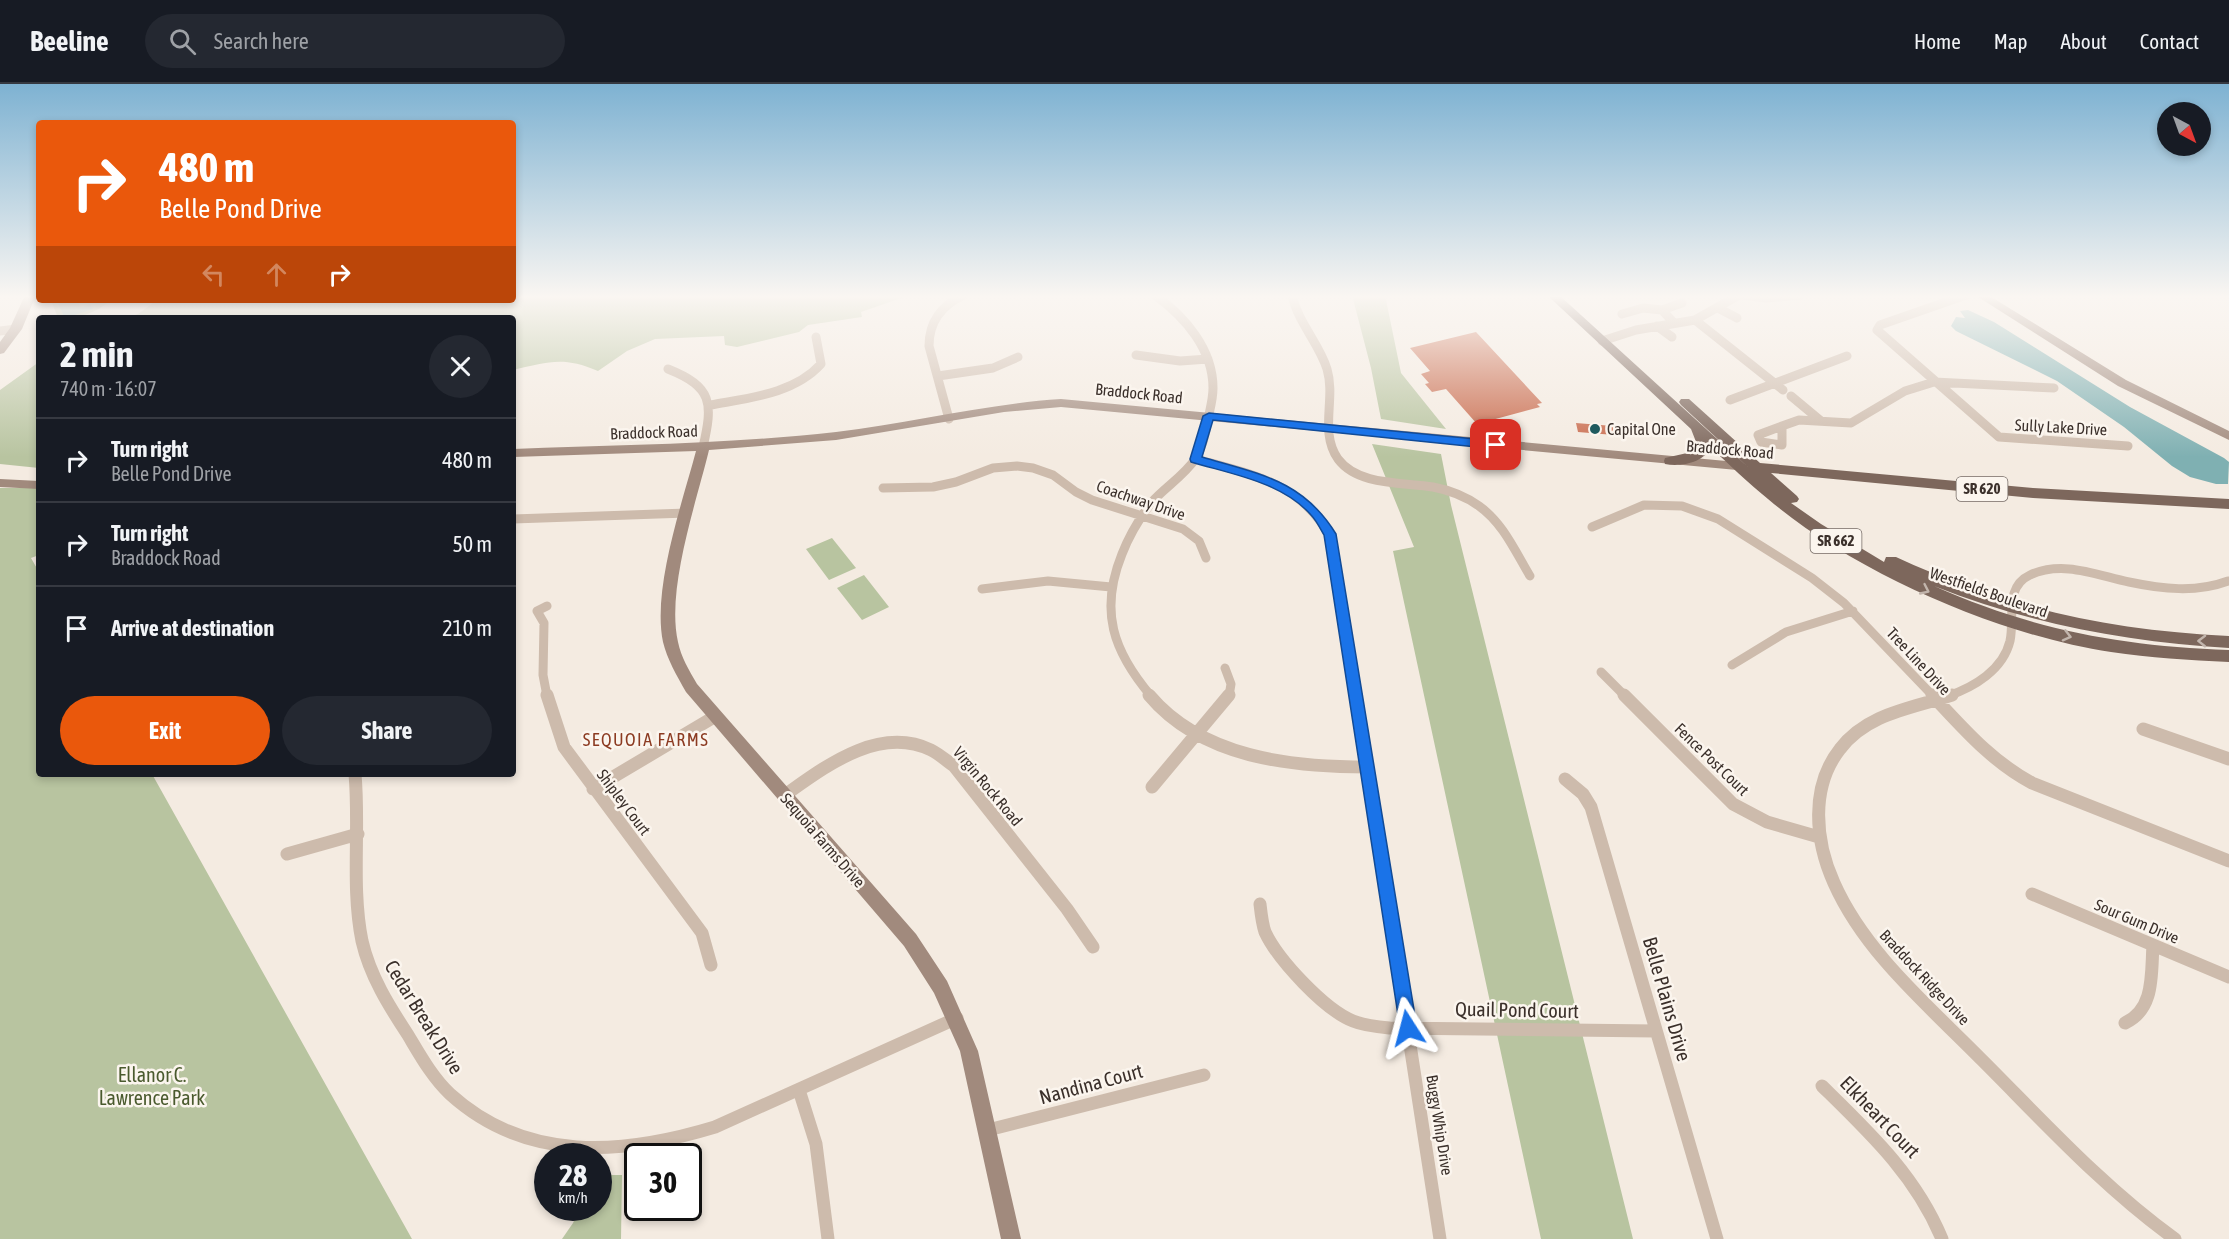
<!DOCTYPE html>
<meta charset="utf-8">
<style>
body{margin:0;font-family:"Asap Condensed",sans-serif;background:#242831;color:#f1f3f6;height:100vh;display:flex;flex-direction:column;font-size:22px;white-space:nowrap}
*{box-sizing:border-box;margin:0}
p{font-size:20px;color:#9ea1a6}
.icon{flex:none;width:33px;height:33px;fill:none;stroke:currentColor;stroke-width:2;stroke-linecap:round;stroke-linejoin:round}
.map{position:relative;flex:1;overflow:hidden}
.side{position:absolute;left:36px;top:231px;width:480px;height:462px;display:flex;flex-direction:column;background:#171b24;border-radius:6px;box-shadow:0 3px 9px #0003}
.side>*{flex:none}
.banner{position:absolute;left:36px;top:36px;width:480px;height:183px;border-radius:6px;box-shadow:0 3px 9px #0003;background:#ea580c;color:#fff;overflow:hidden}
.needle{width:39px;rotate:139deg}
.fabs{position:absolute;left:2157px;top:18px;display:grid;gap:12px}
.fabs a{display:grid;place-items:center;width:54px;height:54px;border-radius:50%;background:#171b24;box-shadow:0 3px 9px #0003;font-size:30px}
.speed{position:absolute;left:534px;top:1059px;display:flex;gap:12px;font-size:30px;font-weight:700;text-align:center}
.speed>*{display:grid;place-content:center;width:78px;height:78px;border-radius:50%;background:#171b24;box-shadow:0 3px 9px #0003;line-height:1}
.speed small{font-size:15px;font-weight:400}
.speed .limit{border:3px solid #111;border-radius:9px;background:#fff;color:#111}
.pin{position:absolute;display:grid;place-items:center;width:51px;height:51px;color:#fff;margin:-26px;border-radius:12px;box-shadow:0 3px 9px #0006}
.me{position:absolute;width:66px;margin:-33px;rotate:351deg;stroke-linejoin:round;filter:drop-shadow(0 0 4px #0008)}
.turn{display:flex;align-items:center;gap:21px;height:126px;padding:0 24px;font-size:27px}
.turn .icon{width:78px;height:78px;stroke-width:2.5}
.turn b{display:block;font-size:42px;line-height:51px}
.lanes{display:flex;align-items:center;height:57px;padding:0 24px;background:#0003;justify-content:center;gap:30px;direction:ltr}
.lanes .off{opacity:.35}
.round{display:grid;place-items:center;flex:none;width:63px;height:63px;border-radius:32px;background:#242831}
.head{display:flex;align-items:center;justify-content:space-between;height:102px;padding:0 24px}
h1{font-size:36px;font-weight:700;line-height:45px}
.cta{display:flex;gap:12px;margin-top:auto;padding:12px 24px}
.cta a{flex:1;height:69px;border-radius:36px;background:#ea580c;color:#fff;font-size:24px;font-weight:700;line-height:69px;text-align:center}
.cta a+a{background:#242831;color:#f1f3f6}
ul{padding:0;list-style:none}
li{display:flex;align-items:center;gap:18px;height:84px;padding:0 24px;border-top:2px solid #363941}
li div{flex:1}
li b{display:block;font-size:22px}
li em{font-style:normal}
header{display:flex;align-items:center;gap:36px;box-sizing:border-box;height:84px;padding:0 30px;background:#171b24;border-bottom:2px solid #363941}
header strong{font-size:28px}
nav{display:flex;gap:33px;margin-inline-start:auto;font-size:21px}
.search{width:420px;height:54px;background:#242831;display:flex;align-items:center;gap:15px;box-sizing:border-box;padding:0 21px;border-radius:33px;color:#9ea1a6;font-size:22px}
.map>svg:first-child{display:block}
.green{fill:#b8c4a0}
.water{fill:#7fb0b2}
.building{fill:#c8694b}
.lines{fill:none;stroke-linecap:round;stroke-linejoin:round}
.street-far1{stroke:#cdbbac;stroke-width:9}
.street{stroke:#cdbbac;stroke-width:13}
.secondary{fill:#a18a7d;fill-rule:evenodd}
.primary{fill:#7d675c;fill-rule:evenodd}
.oneway{stroke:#c2b5ac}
.route{fill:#1a73e8;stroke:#114b97;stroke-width:1.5}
.poi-dot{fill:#1f5a5e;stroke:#fbf5ee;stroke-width:2}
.labels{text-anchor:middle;stroke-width:5;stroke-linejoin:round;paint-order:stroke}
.shield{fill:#fbf5ee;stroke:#756b66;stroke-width:1.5}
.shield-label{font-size:15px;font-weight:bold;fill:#3b302b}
.street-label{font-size:16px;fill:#3b302b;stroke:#fbf5ee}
.poi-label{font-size:16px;fill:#3b302b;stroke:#fbf5ee;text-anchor:start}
.neighbourhood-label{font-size:18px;letter-spacing:1.5px;fill:#8c3b22;stroke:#fbf5ee}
.near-street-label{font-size:20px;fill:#3b302b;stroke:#fbf5ee}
.near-park-label{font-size:20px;fill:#4a5a2e;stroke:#fbf5ee}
</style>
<header>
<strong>Beeline</strong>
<div class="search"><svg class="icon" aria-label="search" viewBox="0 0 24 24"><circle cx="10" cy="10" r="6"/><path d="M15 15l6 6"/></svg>Search here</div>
<nav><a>Home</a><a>Map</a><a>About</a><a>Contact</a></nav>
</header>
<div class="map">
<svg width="2229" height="1155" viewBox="0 0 2229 1155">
<rect width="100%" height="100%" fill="#f4ebe1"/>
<path class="green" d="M513,211H910L861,228L862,233L808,241L799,248L737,263L725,261L724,252L655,255L627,267L598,287C563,272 548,278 513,286V234H127L138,230L157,216H513Z
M1352,211H1385L1401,289L1446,345L1381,335L1371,284Z
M62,216H111C95,230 79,234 58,234L52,219Z
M39,278V384L0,380V306Z
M1372,360L1441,370L1451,421L1633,1155H1541L1393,467L1414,463Z
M0,404H39V471L31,474L39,488V690H152L412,1155H0Z
M832,454L856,484L829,496L806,465Z
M864,491L889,523L862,536L837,504Z
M599,1091H622L621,1155H562L573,1139L580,1124H598Z"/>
<path class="water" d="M69,216H77L81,224L90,220L93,225L65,234L58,220Z
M1968,226L1994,238L2130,323L2224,374L2229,378L2228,400H2216L2190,393L2172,382L2124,343L2057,297L1956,247L1951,242L1956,233L1965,234L1960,227Z"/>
<path class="building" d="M1476,248L1542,319L1537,320L1540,323L1477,340L1446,305L1432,308L1425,300L1429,299L1421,290L1430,287L1410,264Z
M1576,339L1613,342L1614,351L1578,348Z"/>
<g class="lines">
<path class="street-far1" d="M1292,211C1298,239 1319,259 1327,285C1336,315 1319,348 1338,375C1358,402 1403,398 1433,403C1449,406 1465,412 1479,422C1503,439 1515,467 1530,492
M1743,211L1766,214L1801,211
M1966,211L1880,241L1877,246L1999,353L2128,362
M1718,224L1737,234
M1662,226L1682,219
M1622,230L1643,224L1662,226L1674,239
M1695,236L1783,306
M1657,242L1672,253
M0,247L16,245
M1602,257L1636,246L1695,236L1739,211
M1136,271L1180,277L1208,275
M668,285C713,303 713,319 703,363
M938,292L993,284L1018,273
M1791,312L1821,337
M1730,316L1847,272
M711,321C748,314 794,310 821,280L816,253
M949,335L929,262C929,238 942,221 964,211
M1782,342V361L1761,358L1758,351Z
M1782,342L1799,336L1851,339L1905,307L1934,298L2054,304
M1196,375C1253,391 1304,399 1332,457L1356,612
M883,404L933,403L956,398L993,384L1017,382L1033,384L1053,391L1076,408L1092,416L1183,445L1199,457L1206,474
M513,435L687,429
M1592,443L1644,421L1682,422L1718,435L1812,494L1844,519L1933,612
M982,505L1048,497L1111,503
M1732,581L1786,548L1853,527
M1225,584L1231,600L1229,612
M1601,588L1625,612
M547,612L543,591L544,539L537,527L547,522
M1151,612C1113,567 1099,527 1122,470C1129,452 1139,435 1151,419C1165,403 1184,392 1196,374C1203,362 1206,349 1208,335C1210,325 1213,315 1213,304C1213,265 1185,233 1155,211
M1948,612C1974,603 2003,586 2010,557C2015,534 2004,503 2030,491C2063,476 2096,491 2129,498C2162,505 2196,509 2228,497"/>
<path class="street" d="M547,611L564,663L702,849L711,881
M1149,611C1202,674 1291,683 1367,683
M1356,611L1440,1155
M1624,611L1733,720L1767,738L1819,753
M1932,611C1963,644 1991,677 2032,699L2229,777
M1952,611C1913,624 1867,629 1840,665C1810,703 1815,757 1834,799C1865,869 1929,922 1982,976C2044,1038 2103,1103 2175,1155
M2143,645L2229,675
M355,690C360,745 351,803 362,857C370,892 389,922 408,951C420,971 432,993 450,1010C526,1079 623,1071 715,1043L957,934
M1565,695L1583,710L1591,723L1717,1155
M1152,703L1229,611
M593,705L714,633
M785,711C826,682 879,641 931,666C939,670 947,677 954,682L1067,825L1093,863
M287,770L358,750
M2032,810L2229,893
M1260,820C1261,829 1262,839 1265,848C1278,876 1325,926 1353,937C1365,942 1378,943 1390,944L1656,947
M2125,939C2155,925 2151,890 2153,861
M1822,1002C1870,1049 1916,1092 1942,1155
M799,1006L816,1060L828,1155
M988,1046L1204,991"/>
<path class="secondary" d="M25,211H36L22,245L4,269L0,270V258L10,244Z
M1975,211H1988L2126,296L2229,347V356L2118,302Z
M1061,315L1737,378L1744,382L1737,386L1061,323L1004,328L836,356L709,366C696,420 666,505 678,558C681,573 689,586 697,600L916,850L947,897L978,967L1021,1155H1001L960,967L934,909L904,862L686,608C677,592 667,575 663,558C652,505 682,420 696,367L513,373V365C621,361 729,360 836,348C911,339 985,320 1061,315Z
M0,395L39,397V405L0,403Z"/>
<path class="primary" d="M1547,211H1559L1749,384L1681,321L1679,318L1681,315H1689L1760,379L2033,404L2229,415V425L2033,414L1771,389L1797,412L1799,415L1797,418L1791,419L1821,440L1884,478L1886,473H1896C2007,524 2107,546 2229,552V564C2127,558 2030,540 1934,502C2033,546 2122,562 2229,566V578C2189,576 2150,574 2111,568C1998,551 1855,489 1768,415C1748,399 1729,380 1710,363C1705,379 1680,383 1665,380L1664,377L1665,374L1696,367L1698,363L1691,345Z"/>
</g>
<defs><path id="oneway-chevron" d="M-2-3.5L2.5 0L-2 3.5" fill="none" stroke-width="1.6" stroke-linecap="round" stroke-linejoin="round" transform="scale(1.5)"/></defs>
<g class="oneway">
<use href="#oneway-chevron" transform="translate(1925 506) rotate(25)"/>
<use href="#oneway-chevron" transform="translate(2067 552) rotate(14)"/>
<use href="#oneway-chevron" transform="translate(2202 557) rotate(-179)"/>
</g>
<linearGradient id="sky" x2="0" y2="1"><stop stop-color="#7eb2d2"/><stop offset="0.57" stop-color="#faf6f2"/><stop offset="1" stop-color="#faf6f2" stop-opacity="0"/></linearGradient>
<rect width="2229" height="373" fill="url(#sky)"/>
<path class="route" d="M1209,329L1496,357L1502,361L1496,365L1213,336L1202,373C1259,390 1303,396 1336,450L1417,944L1414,950L1408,952L1402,950L1400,944L1324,451C1320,444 1316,436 1311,431C1282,398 1231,390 1191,378L1190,375L1203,332Z"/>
<circle class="poi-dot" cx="1595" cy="345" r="6"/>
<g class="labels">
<g class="shield">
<rect x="1956.5" y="393" width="51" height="24" rx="4.5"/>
<rect x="1810.5" y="445" width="51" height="24" rx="4.5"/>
</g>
<g class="shield-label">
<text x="1982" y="410">SR 620</text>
<text x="1836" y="462">SR 662</text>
</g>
<g class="street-label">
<text transform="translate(1139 309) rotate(6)" y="6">Braddock Road</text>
<text transform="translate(2061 343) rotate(3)" y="6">Sully Lake Drive</text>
<text transform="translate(654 348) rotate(-2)" y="6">Braddock Road</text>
<text transform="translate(1730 365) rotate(5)" y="6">Braddock Road</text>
<text transform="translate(1141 416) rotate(19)" y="6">Coachway Drive</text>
<text transform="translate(1989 508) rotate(19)" y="6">Westfields Boulevard</text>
<text transform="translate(1919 577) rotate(47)" y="6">Tree Line Drive</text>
<text transform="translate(1712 675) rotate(44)" y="6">Fence Post Court</text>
<text transform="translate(988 702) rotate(50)" y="6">Virgin Rock Road</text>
<text transform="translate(624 718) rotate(53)" y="6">Shipley Court</text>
<text transform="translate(823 756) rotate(49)" y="6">Sequoia Farms Drive</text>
<text transform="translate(2137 837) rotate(23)" y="6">Sour Gum Drive</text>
<text transform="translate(1925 893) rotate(47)" y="6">Braddock Ridge Drive</text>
<text transform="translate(1440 1041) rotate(81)" y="6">Buggy Whip Drive</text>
</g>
<g class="poi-label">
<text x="1607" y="351">Capital One</text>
</g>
<g class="neighbourhood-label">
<text x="646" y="662">SEQUOIA FARMS</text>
</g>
<g class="near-street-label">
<text transform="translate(1667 915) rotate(74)" y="7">Belle Plains Drive</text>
<text transform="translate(1517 926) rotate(1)" y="7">Quail Pond Court</text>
<text transform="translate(424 933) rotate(58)" y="7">Cedar Break Drive</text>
<text transform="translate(1091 1000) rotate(-15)" y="7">Nandina Court</text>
<text transform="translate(1880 1033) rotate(46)" y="7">Elkheart Court</text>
</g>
<g class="near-park-label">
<text x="152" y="998">Ellanor C.<tspan x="152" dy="23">Lawrence Park</tspan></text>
</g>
</g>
</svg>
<div class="fabs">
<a><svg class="needle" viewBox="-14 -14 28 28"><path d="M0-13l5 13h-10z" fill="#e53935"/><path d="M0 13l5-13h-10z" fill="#9ea1a6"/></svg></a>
</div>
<div class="speed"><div>28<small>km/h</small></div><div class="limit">30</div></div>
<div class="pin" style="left:1496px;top:361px;background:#d93025"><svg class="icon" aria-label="arrive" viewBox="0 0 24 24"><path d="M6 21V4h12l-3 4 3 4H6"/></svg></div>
<svg class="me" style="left:1408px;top:944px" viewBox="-20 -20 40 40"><path d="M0-17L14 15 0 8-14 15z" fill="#1a73e8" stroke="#fff" stroke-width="4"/></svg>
<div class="banner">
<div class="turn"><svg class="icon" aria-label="right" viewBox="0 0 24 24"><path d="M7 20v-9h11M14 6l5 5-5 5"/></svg><div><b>480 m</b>Belle Pond Drive</div></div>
<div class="lanes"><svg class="icon off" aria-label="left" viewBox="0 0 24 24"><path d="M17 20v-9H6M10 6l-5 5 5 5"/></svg><svg class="icon off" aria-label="ahead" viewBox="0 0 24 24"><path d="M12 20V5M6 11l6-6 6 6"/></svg><svg class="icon" aria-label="right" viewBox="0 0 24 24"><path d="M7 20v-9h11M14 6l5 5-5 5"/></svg></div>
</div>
<section class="side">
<div class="head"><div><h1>2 min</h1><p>740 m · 16:07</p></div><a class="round"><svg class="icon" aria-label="close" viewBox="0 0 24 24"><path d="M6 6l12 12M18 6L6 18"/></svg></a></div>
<ul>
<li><svg class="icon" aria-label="right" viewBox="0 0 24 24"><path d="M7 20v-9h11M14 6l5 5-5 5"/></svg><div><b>Turn right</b><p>Belle Pond Drive</p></div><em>480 m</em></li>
<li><svg class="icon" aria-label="right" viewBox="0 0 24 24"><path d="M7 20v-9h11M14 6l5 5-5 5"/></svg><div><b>Turn right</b><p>Braddock Road</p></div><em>50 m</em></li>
<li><svg class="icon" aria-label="arrive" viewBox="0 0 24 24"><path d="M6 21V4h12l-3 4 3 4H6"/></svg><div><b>Arrive at destination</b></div><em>210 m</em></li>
</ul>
<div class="cta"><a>Exit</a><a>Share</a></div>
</section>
</div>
